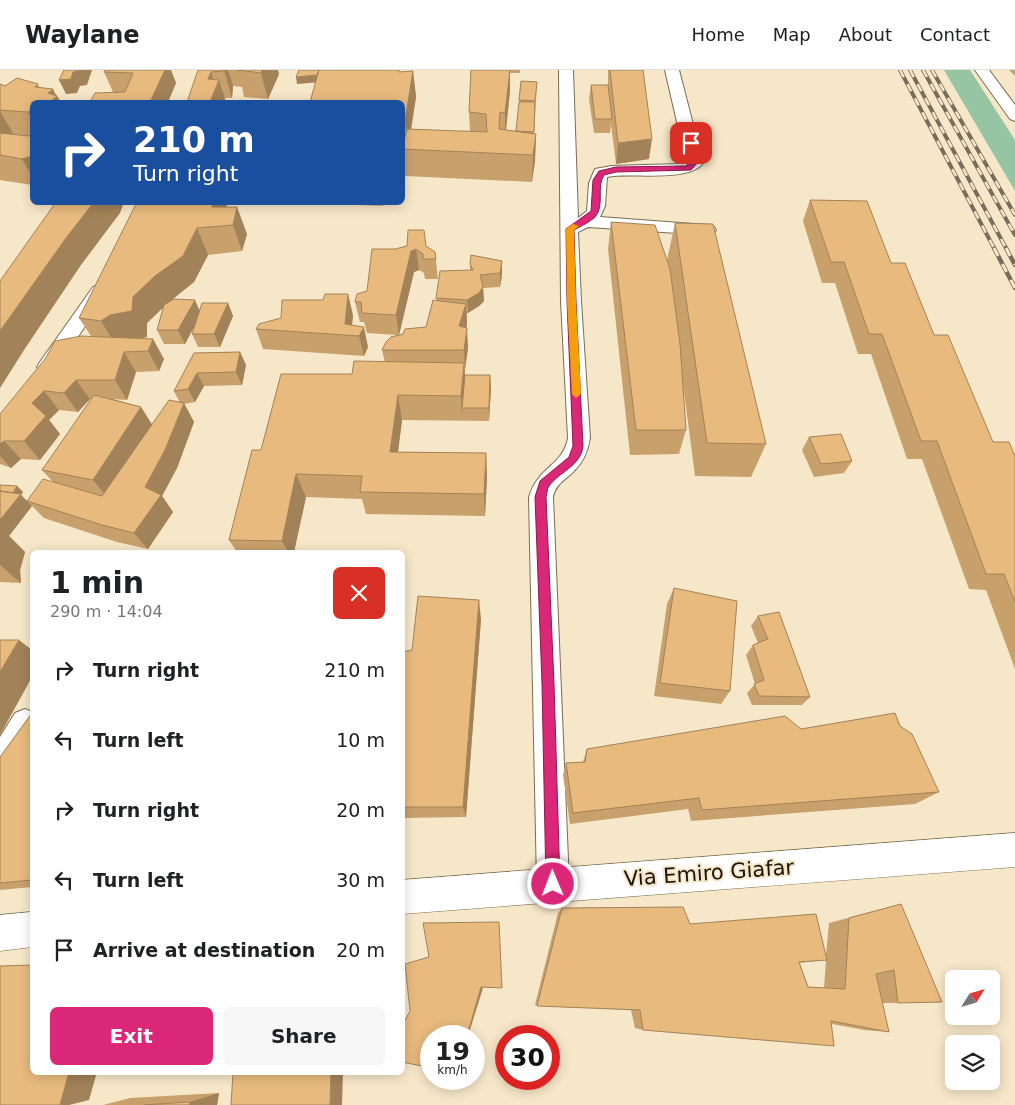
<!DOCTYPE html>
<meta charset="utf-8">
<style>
body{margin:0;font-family:"DejaVu Sans",sans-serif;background:#f6f6f6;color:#202124;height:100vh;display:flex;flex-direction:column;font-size:19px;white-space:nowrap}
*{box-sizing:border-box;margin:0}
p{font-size:16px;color:#757577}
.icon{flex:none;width:28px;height:28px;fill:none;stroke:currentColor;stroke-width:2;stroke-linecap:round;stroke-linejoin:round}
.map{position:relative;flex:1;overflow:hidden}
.panel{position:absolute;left:30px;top:480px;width:375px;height:525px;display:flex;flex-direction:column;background:#fff;border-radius:8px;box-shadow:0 2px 12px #0003}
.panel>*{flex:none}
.banner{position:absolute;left:30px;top:30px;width:375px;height:105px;border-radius:8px;box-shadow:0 2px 12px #0003;background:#1a4fa0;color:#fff;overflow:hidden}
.needle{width:32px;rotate:53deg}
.buttons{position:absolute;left:945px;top:900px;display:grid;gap:10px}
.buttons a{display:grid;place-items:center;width:55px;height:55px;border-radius:8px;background:#fff;box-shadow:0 2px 12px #0003;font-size:25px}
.speed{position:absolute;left:420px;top:955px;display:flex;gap:10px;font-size:25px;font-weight:700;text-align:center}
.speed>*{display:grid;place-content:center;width:65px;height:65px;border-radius:50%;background:#fff;box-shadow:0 2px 12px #0003;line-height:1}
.speed small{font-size:12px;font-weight:400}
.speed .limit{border:8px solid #d22;background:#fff;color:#111}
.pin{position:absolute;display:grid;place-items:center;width:42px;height:42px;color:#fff;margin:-21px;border-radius:10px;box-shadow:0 2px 8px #0006}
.me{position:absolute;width:55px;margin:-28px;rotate:359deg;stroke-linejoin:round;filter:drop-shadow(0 0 4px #0008)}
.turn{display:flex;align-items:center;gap:18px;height:105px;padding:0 20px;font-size:22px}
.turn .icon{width:65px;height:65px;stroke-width:2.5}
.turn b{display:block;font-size:35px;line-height:42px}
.round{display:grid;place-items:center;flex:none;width:52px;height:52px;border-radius:8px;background:#f6f6f6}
.headline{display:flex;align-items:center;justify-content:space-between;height:85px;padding:0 20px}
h1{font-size:30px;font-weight:800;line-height:38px}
.button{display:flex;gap:10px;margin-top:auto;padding:10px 20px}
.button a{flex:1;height:58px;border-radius:8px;background:#db2777;color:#fff;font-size:20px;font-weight:800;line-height:58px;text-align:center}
.button a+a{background:#f6f6f6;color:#202124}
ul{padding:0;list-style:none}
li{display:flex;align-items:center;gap:15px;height:70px;padding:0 20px}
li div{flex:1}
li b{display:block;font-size:19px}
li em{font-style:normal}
header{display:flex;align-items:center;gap:30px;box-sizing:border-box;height:70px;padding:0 25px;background:#fff;border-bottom:1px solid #e0e0e0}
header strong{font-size:24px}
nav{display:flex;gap:28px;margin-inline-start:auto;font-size:18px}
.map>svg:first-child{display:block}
.green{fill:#95c5a2}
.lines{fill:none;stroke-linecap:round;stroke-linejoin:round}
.minor-casing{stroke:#7a6d51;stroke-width:2}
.tertiary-casing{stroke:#7a6d51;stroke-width:1}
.minor{fill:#fff;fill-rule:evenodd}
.tertiary{fill:#fff;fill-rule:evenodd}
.rail-far1-casing{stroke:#776d5a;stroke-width:4}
.rail-casing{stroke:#776d5a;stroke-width:4.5}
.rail-far1{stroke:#f7e7c9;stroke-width:2.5;stroke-dasharray:8;stroke-linecap:butt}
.rail{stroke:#f7e7c9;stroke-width:3;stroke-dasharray:9;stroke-linecap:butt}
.wall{fill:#c8a06c;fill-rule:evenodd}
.shaded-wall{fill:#a28258}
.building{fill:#e8ba7e;stroke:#a28258}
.route{fill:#db2777;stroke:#8e194d}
.slow{fill:#f59e0b}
.labels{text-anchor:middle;stroke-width:4;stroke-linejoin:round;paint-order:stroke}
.near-street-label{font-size:21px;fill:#1b150a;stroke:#f7e7c9}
</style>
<header>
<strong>Waylane</strong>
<nav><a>Home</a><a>Map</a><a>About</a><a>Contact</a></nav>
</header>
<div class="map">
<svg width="1015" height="1035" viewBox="0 0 1015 1035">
<rect width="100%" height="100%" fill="#f7e7c9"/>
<path class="green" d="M944,0H970L1015,70V121Z"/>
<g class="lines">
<defs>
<path id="minor" d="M559,0H573L578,148L587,141L589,113L595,99L611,96L678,94L686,91L665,0H679L703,93C689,113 630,102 607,107L605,136L600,147L707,155L713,156L716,160L713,164L707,165L588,157L578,162L581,231L590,368C588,380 584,391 575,400C566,410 556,413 553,427L569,814L564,825L553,830L542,825L537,814L529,427C538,396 563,396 568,368L561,231Z
M975,0H989L1015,35V51L1010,49Z
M100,215L107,217L109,221L54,302L47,304L40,302L37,297L40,292L93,217Z
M25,639L32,642V665L10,704L0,708V667L15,643Z"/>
<path id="tertiary" d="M1015,763V797L402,844V810Z
M32,842V877L0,881V845Z"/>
</defs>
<use href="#minor" class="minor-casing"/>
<use href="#tertiary" class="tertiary-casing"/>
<use href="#minor" class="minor"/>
<use href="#tertiary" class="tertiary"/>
<defs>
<path id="rail-far1" d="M900,0L995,180
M910,0L1007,180
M923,0L1015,165
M932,0L1015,145"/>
<path id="rail" d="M994,178L1015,218
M1006,178L1015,195"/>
</defs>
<use href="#rail-far1" class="rail-far1-casing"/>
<use href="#rail" class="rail-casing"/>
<use href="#rail-far1" class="rail-far1"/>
<use href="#rail" class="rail"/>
</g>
<path class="wall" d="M105,0H171L176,13L168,32L113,22L104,2Z
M198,0H278L279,4L268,29L244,27L242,17L233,16L232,28H225Z
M471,0H520V3H510V21L506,60L516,61L521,11L537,12L534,64H536L535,91L532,112L405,106L402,83V32L315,12L297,14L399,2L413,1L416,27L411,59L470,62L469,42Z
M608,0H644L643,3L649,89L616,94L611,54L610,63H594L589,29L591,15L608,16Z
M1009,0H1015V6Z
M0,14L5,16L38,14L40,18L56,26L61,32H32V115L0,110Z
M810,130L891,193L934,265L993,372L1015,386V599L986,520L969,519L922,389H907L871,284H858L835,213H822L803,151Z
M137,132H227V137L247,164L242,181L208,185L194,212L167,233L199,241L228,233L233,246L220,277H198L192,264L194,256L185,274H164L157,260L163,237L147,253V267L139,268L164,289L159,301L136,302L127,330L113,329L141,337L152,355L180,333L174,321L194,283L240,282L246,295L242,315L204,316L195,332L184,334L194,352L177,398L162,426L173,442L148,479L117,472L44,448L27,431L53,412L42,400L91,329H90L78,342L59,340L49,350L60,364L40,390L21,389L11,398L0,394V344L91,266L79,248Z
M289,132H384L383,136Z
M611,152L667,190L675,153L766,374L751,407L695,406L683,314L686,360L679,384L630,385L608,179Z
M426,176L435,182L438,209H425L424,203L419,200L414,202L399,265L426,257L437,231L436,228L470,200V194L502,191V205L500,217L483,218L484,231L479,236L468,243H467V254L466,258L468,278L465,299V305H490L491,318L489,351L402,350L398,382L486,383L487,407L485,446L366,444L362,429L306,427L294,482H237L229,470L261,380L352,304L385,292L382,280L397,265L367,263L364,252H360L355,232L367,221L395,179Z
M353,245L352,255L368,277L364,286L263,279L256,259Z
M809,367L852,391L844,403L814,407L802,380Z
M0,415L17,416L23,422L21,425L32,436L9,466L25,482L20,500L21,513L0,512Z
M674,518L730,621L721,634L654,626L667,534Z
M758,546L810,627L802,635H752L747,623L755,614L746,585L753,575L758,573L751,556Z
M481,549L466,747L402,748V582L412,580Z
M32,643V817L0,820V687Z
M900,656L939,722L915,734L691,751L688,739L570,754L563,705L566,693L583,692L587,679L801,659Z
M901,834L898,933H882L889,962L864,960L832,954L643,960L635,958L631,940L535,935L558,843L562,838L690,854L826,885L829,853ZM826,890L824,918L808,917L799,893Z
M219,1023L217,1035H103L130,1028Z"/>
<path class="shaded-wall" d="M81,0H92L87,15L80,16L77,23L66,24L59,10L73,2Z
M165,0H171L176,13L168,32H150Z
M224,0H228L233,16L232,28Z
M262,0H278L279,4L268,29L261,3Z
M510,0V21L505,69V43Z
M413,1L416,27L408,78L405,51Z
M211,2L216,19L219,10L226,32H210L208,9Z
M320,5L321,12L297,14L296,7Z
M53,19L57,27V26L61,32H50L48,23Z
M32,39V50L28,42Z
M0,41L15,67L0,80Z
M536,64L535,91L532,112L533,85Z
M652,69L649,89L616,94L618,73Z
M32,86V106L22,89Z
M94,132H124L120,143L81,195L26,277L0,318V261L66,168Z
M213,132H227V135L224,156L212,137Z
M237,137L247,164L242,181L233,155Z
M197,158L208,185L194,212L168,233L147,253V267L125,271L117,277L101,251L133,227Z
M416,179L419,200L414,202L399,265L396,245L411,181Z
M502,191V205L500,217V203Z
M483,217L484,231L479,236L468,243L467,230Z
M348,224L353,245L351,265L345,254Z
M195,230L201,244L185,274L178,260Z
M228,233L233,246L220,277L214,264Z
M466,234L467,254L461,276L459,256Z
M364,257L368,277L364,286L359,266Z
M467,258L468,278L465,299L464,280Z
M153,269L164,289L159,301L148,281Z
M124,282L136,302L127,330L115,310Z
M240,282L246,295L242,315L236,302Z
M464,293L466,318L462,338V351L461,326Z
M197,303L204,316L195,332L188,319Z
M490,305L491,318L489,351V338Z
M76,310L90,329L78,342L64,323Z
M44,321L59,340L49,350L60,364L40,390L24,371L32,333Z
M398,325L402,350L395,405L390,382Z
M184,333L194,352L177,398L162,426L173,442L148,479L134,463L145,417Z
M141,337L153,356L107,427L93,410Z
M4,371L21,389L11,398L0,386V374Z
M486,383L487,407L485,446L484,424Z
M296,404L306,427L294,482H288L282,471Z
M17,416L23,422L21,425L32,436L9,466L25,482L20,500L21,513L0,495V450Z
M479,530L481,549L466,747L463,737Z
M19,570L32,580V607L0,665V602Z
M481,917L483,918L468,966H467Z
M69,1002H97L89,1030L69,1035H60Z
M331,1002H343L342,1035H330Z
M219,1023L217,1035H189L190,1032Z"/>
<path class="building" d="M64,0H81L73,2L71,9L59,10Z
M105,0H165L150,32H90L95,23L125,22L133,3L104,2Z
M198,0H224V1L211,2L208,9L219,10L210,32H187Z
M237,0H262L261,3Z
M299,0H319L317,5L296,7Z
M319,0H399V2L413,1L405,51H402V32H310Z
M471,0H510L505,43L500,42L499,59L536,64L533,85L402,79L407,59L487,62L486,44L469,42Z
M610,0H643L652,69L618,73Z
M17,8L38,14L35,17L53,19L48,23L57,26L50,32H32V39L28,42L0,40V14L5,16Z
M521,11L537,12L535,31L519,30Z
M591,15H608L612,49H595Z
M519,32H535L534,62L516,61Z
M0,63L29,66L32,64V86L22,89L0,85Z
M810,130L867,131L891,193H905L934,265H948L993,372H1009L1015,386V532L1004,504H986L937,371H921L882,264H869L844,192H831Z
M56,132H94L66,168L0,261V211Z
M137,132H213L212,137H237L233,155L197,158L183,186L155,206L133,227L132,241L110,245L101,251L79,248Z
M611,152L655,155L670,199L680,274L686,360H636Z
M675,153L713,154L766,374L707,373Z
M408,160H424L426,176L435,182L436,189H423V184L416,179L411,181L396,245L362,243L361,232H355L357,224L367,221L372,179H395L407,176Z
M471,185L502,191L500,203L480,205L483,217L479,223L467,230L436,228L440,201L473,200L470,194Z
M325,224H348L345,254L364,257L359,266L256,259L259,254L281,248L282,230H323Z
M174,229L195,230L178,260H157L164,235Z
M433,230L466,234L459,256L467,258L464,280H382L386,272L391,267L403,264L405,259L426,257Z
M202,233H228L214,264H192Z
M81,266L153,269L148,281L124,282L115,310H76L64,323L44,321L32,333L46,346L24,371H4L0,374V344L45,289L55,271Z
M240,282L236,302L197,303L188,319L174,321L194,283Z
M354,291L464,293L461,326L398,325L390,382L486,383L484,424L360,422L362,406L296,404L282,471L229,470L252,380H261L281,304H352Z
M465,305H490L489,338H462Z
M94,325L141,337L93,410L42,400Z
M169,330L184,333L165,380L145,417L161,425L134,463L102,455L27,431L43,409L102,426Z
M841,364L852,391L821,394L809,367Z
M0,415L17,416L13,423L0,421Z
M0,421L21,424L0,450Z
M674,518L737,531L730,621L660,613Z
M418,526L479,530L463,737H402V582L412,580Z
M779,542L810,627L759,626L754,614L764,610L753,575L768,569L758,546Z
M0,570H19L0,602Z
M32,643V810L0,813V687Z
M895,643L900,656L912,664L939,722L702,740L699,728L573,743L566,693L585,692L587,679L785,646L801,659Z
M901,834L942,932L898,933L894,900L876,904L889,962L831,951L834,976L643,960L640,940L537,936L562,838L683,837L690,854L816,844L827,890L799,892L808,917L845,919L849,848Z
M499,852L502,918L481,917L467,966H431V998L402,992V956L410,941L405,894L429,887L423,853Z
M32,895V1002H69L60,1035H0V896Z
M233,1002H331L330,1035H231Z
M190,1032L189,1035H144Z"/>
<path class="route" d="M689,72L695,73L699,91L691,100L616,102L604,105C596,117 605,136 595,147C590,152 581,156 574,160L576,231L583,376C581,396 560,401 549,416C547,418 547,424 546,427L554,614L560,814L558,819L553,821L548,819L546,814L542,614L535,427L540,411L569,387L573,376L567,231L566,159L591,141L593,110L599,101L616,97L686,96L692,90Z"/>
<path class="slow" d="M573,154L579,156L574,160L576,231L581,324L576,328L572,324L567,231L566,159Z"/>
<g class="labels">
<g class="near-street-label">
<text transform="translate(709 803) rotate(-4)" y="7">Via Emiro Giafar</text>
</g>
</g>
</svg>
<div class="buttons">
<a><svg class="needle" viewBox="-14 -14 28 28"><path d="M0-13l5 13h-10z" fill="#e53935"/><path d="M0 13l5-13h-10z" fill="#757577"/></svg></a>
<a><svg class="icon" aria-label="layers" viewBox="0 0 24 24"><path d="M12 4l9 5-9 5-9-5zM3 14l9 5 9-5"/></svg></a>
</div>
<div class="speed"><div>19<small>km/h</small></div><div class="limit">30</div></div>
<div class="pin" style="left:691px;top:73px;background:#d93025"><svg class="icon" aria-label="arrive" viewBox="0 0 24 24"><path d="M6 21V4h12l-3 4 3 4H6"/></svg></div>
<svg class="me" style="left:553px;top:814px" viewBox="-20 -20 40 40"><circle r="17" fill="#db2777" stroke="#fff" stroke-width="3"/><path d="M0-11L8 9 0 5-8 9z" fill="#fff"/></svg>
<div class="banner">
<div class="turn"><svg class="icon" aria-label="right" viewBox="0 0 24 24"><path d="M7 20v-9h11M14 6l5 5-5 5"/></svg><div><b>210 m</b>Turn right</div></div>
</div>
<section class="panel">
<div class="headline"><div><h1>1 min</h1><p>290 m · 14:04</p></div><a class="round" style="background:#d93025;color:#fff"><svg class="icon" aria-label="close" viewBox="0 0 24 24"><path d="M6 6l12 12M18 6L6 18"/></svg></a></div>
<ul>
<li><svg class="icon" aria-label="right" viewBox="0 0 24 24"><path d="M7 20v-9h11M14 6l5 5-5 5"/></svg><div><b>Turn right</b></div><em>210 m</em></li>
<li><svg class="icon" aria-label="left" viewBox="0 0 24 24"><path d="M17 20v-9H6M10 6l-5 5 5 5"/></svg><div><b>Turn left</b></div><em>10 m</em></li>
<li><svg class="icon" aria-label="right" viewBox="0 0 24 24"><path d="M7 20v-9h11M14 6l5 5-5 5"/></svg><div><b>Turn right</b></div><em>20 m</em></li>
<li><svg class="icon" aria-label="left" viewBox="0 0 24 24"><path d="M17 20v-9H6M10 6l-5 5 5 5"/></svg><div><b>Turn left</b></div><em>30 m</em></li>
<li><svg class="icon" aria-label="arrive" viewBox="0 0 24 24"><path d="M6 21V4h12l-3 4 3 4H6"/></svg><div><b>Arrive at destination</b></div><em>20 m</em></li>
</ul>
<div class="button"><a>Exit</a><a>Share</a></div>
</section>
</div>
